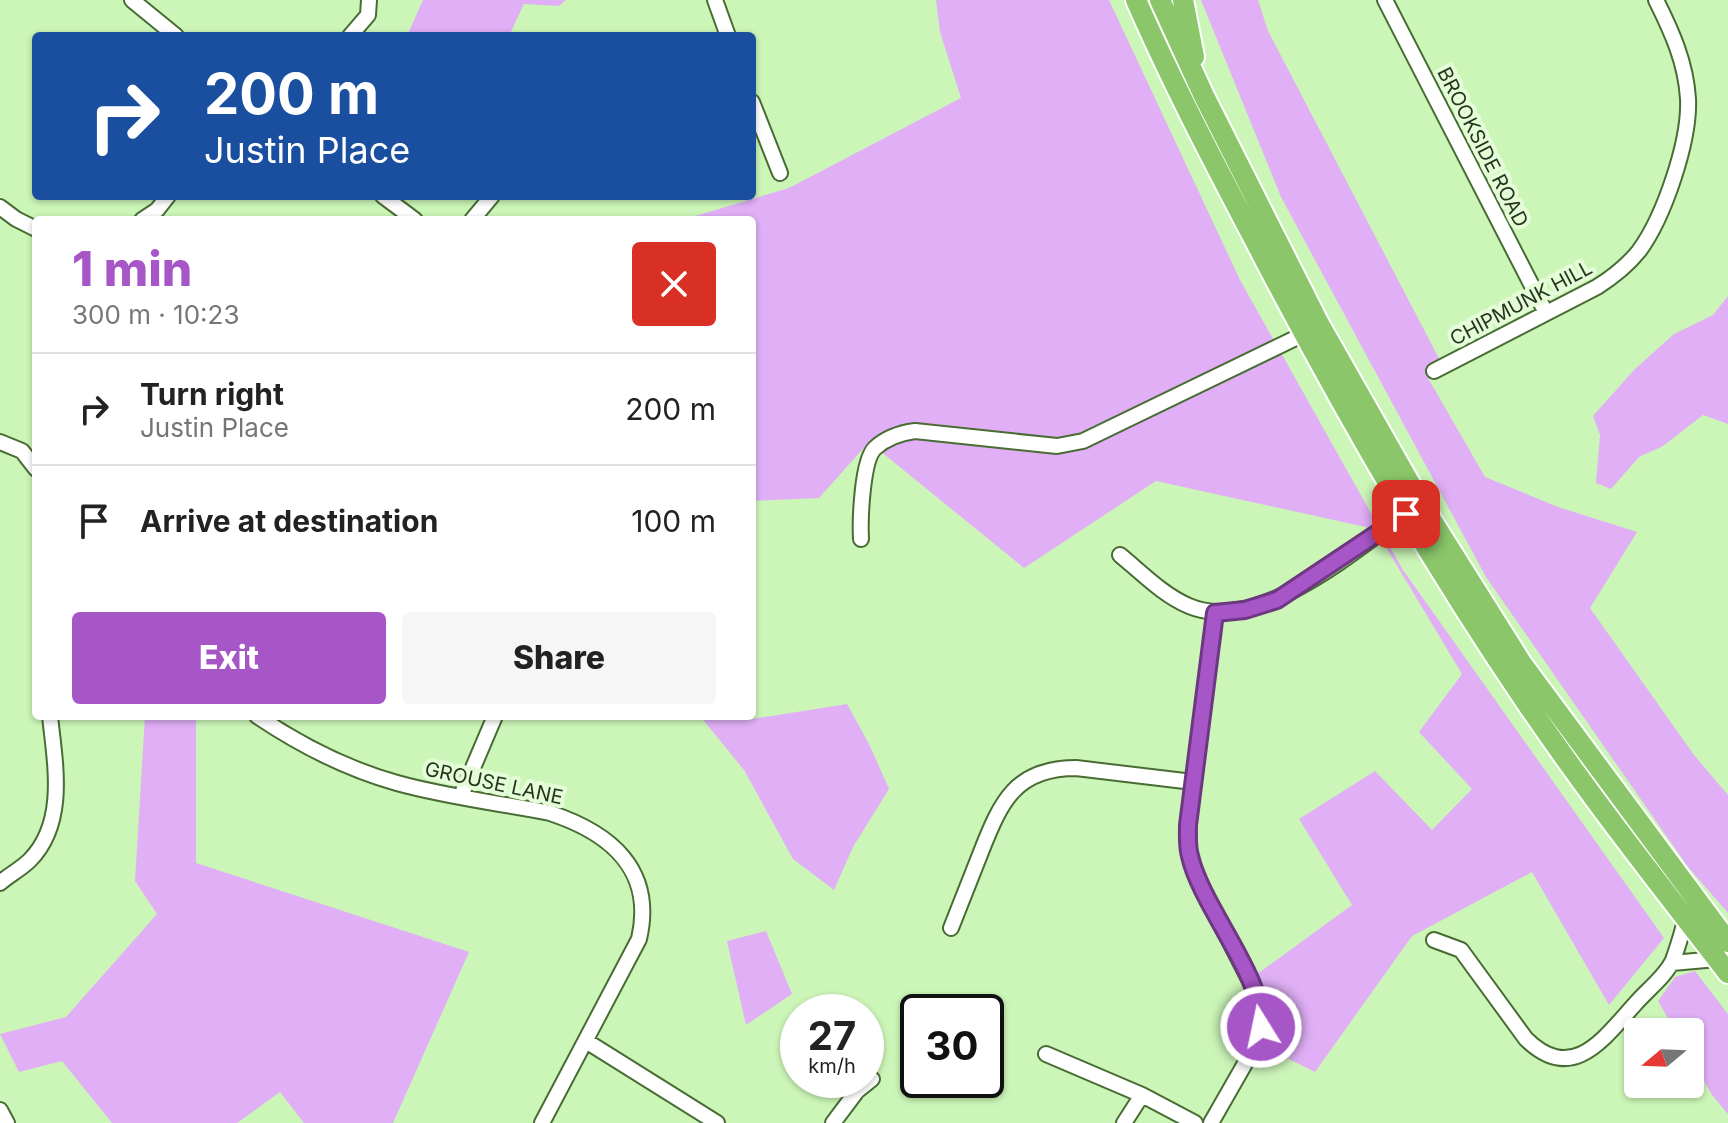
<!DOCTYPE html>
<meta charset="utf-8">
<style>
body{margin:0;font-family:Inter,sans-serif;background:#f6f6f6;color:#222;height:100vh;display:flex;flex-direction:column;font-size:30px;white-space:nowrap}
*{box-sizing:border-box;margin:0}
p{font-size:26px;color:#767676}
.icon{flex:none;width:44px;height:44px;fill:none;stroke:currentColor;stroke-width:2;stroke-linecap:round;stroke-linejoin:round}
.map{position:relative;flex:1;overflow:hidden}
.side{position:absolute;left:32px;top:216px;width:724px;height:504px;display:flex;flex-direction:column;background:#fff;border-radius:8px;box-shadow:0 2px 6px #0004}
.side>*{flex:none}
.top-card{position:absolute;left:32px;top:32px;width:724px;height:168px;border-radius:8px;box-shadow:0 2px 6px #0004;background:#1a4fa0;color:#fff;overflow:hidden}
.needle{width:52px;rotate:251deg}
.buttons{position:absolute;left:1624px;top:1018px;display:grid;gap:16px}
.buttons a{display:grid;place-items:center;width:80px;height:80px;border-radius:8px;background:#fff;box-shadow:0 2px 6px #0004;font-size:40px}
.speed{position:absolute;left:780px;top:994px;display:flex;gap:16px;font-size:40px;font-weight:700;text-align:center}
.speed>*{display:grid;place-content:center;width:104px;height:104px;border-radius:50%;background:#fff;box-shadow:0 2px 6px #0004;line-height:1}
.speed small{font-size:20px;font-weight:400}
.speed .limit{border:4px solid #111;border-radius:12px;background:#fff;color:#111}
.pin{position:absolute;display:grid;place-items:center;width:68px;height:68px;color:#fff;margin:-34px;border-radius:16px;box-shadow:0 4px 12px #0006}
.me{position:absolute;width:88px;margin:-44px;rotate:350deg;stroke-linejoin:round;filter:drop-shadow(0 0 6px #0008)}
.turn{display:flex;align-items:center;gap:28px;height:168px;padding:0 40px;font-size:36px}
.turn .icon{width:104px;height:104px;stroke-width:2.5}
.turn b{display:block;font-size:56px;line-height:68px}
.round{display:grid;place-items:center;flex:none;width:84px;height:84px;border-radius:8px;background:#f6f6f6}
.head{display:flex;align-items:center;justify-content:space-between;height:136px;padding:0 40px}
h1{font-size:48px;font-weight:800;line-height:60px;color:#a756c7}
.action{display:flex;gap:16px;margin-top:auto;padding:16px 40px}
.action a{flex:1;height:92px;border-radius:8px;background:#a756c7;color:#fff;font-size:32px;font-weight:800;line-height:92px;text-align:center}
.action a+a{background:#f6f6f6;color:#222}
ul{padding:0;list-style:none}
li{display:flex;align-items:center;gap:24px;height:112px;padding:0 40px;border-top:2px solid #e0e0e0}
li div{flex:1}
li b{display:block;font-size:30px}
li em{font-style:normal}
.map>svg:first-child{display:block}
.green{fill:#e0aff6}
.lines{fill:none;stroke-linecap:round;stroke-linejoin:round}
.minor-casing{stroke:#486c34;stroke-width:18}
.highway-casing{stroke:#fff;stroke-width:24}
.minor{stroke:#fff;stroke-width:14}
.highway{stroke:#8bc66a;stroke-width:20}
.route-casing{stroke:#6d3881;stroke-width:20}
.route{stroke:#a756c7;stroke-width:14}
.labels{text-anchor:middle;stroke-width:8;stroke-linejoin:round;paint-order:stroke}
.street-label{font-size:20px;fill:#26361e;stroke:#e4fdd8}
</style>
<div class="map">
<svg width="1728" height="1123" viewBox="0 0 1728 1123">
<rect width="100%" height="100%" fill="#ccf6b8"/>
<path class="green" d="M423,0H566L559,6L524,4L509,36H407Z
M936,0H1109L1240,280L1403,570L1664,938L1609,1005L1532,872L1412,936L1315,1072L1253,1041L1261,1011L1253,977L1352,905L1299,819L1375,771L1432,830L1472,789L1419,732L1462,674L1375,529L1156,481L1024,568L869,442L819,498L752,501V220H682L789,188L961,98L940,32Z
M1201,0H1258L1268,31L1444,368L1428,378L1485,477L1558,507L1637,532L1590,608L1694,755L1728,795V913L1688,867L1486,577L1281,197Z
M1728,296V424L1703,415L1663,446L1639,457L1611,489L1596,483L1600,435L1593,416L1634,370L1674,334L1713,315Z
M847,704L869,744L889,789L853,847L834,890L793,859L744,770L700,716H749L752,719Z
M145,716H196V863L469,952L393,1123H304L280,1092L237,1123H112L62,1061L19,1072L0,1034L66,1017L157,914L135,881Z
M766,931L792,994L746,1025L727,941Z
M1695,971L1728,1014V1114L1712,1095L1690,1056V1032H1676L1658,1001L1675,977Z"/>
<g class="lines">
<defs>
<path id="minor" d="M132,0L176,36
M715,0L728,36
M1385,0L1546,313
M350,36L368,15L369,0
M752,102L780,173
M383,196L415,220
M0,207L16,219L36,229
M142,220L157,210L168,196
M472,220L492,196
M1434,371L1597,287C1613,277 1627,266 1639,251C1664,217 1690,141 1688,99C1686,63 1672,32 1656,0
M0,442L22,451L36,469
M861,539C860,520 862,460 875,448C887,437 900,433 915,431L1057,446L1083,441L1304,334
M1120,555C1142,573 1163,595 1189,606C1256,635 1353,552 1406,514
M257,716C300,745 347,769 397,783C447,797 500,803 550,813C611,833 655,870 639,939L542,1123
M461,796L495,716
M0,883C9,875 21,869 30,860C67,822 55,764 50,716
M951,928C961,903 971,877 981,852C1001,801 1016,768 1076,768L1193,782
M1434,940L1461,950L1526,1039C1573,1085 1604,1038 1636,1003C1647,990 1666,976 1673,960C1678,947 1682,932 1686,918
M1672,963L1717,959
M586,1041L717,1123
M1046,1054L1142,1095L1195,1123
M0,1110L7,1123
M833,1123L857,1091L872,1079
M1124,1123L1142,1095
M1211,1123L1259,1039L1262,1017L1255,991L1197,878L1189,855L1188,825L1215,613"/>
<path id="highway" d="M1136,0C1174,87 1218,170 1262,254C1342,408 1428,558 1526,702C1589,795 1659,884 1728,973
M1160,0L1204,96L1319,324L1422,505L1522,664L1728,942
M1183,0L1194,57"/>
</defs>
<use href="#minor" class="minor-casing"/>
<use href="#highway" class="highway-casing"/>
<use href="#minor" class="minor"/>
<use href="#highway" class="highway"/>
</g>
<g class="lines">
<defs>
<path id="route" d="M1261,1027C1266,980 1201,906 1190,856C1187,846 1188,835 1188,825L1215,613L1245,610L1277,600L1406,514"/>
</defs>
<use href="#route" class="route-casing"/>
<use href="#route" class="route"/>
</g>
<g class="labels">
<g class="street-label">
<text transform="translate(1483 147) rotate(63)" y="7">BROOKSIDE ROAD</text>
<text transform="translate(1521 303) rotate(-28)" y="7">CHIPMUNK HILL</text>
<text transform="translate(494 783) rotate(12)" y="7">GROUSE LANE</text>
</g>
</g>
</svg>
<div class="buttons">
<a><svg class="needle" viewBox="-14 -14 28 28"><path d="M0-13l5 13h-10z" fill="#e53935"/><path d="M0 13l5-13h-10z" fill="#767676"/></svg></a>
</div>
<div class="speed"><div>27<small>km/h</small></div><div class="limit">30</div></div>
<div class="pin" style="left:1406px;top:514px;background:#d93025"><svg class="icon" aria-label="arrive" viewBox="0 0 24 24"><path d="M6 21V4h12l-3 4 3 4H6"/></svg></div>
<svg class="me" style="left:1261px;top:1027px" viewBox="-20 -20 40 40"><circle r="17" fill="#a756c7" stroke="#fff" stroke-width="3"/><path d="M0-11L8 9 0 5-8 9z" fill="#fff"/></svg>
<div class="top-card">
<div class="turn"><svg class="icon" aria-label="right" viewBox="0 0 24 24"><path d="M7 20v-9h11M14 6l5 5-5 5"/></svg><div><b>200 m</b>Justin Place</div></div>
</div>
<section class="side">
<div class="head"><div><h1>1 min</h1><p>300 m · 10:23</p></div><a class="round" style="background:#d93025;color:#fff"><svg class="icon" aria-label="close" viewBox="0 0 24 24"><path d="M6 6l12 12M18 6L6 18"/></svg></a></div>
<ul>
<li><svg class="icon" aria-label="right" viewBox="0 0 24 24"><path d="M7 20v-9h11M14 6l5 5-5 5"/></svg><div><b>Turn right</b><p>Justin Place</p></div><em>200 m</em></li>
<li><svg class="icon" aria-label="arrive" viewBox="0 0 24 24"><path d="M6 21V4h12l-3 4 3 4H6"/></svg><div><b>Arrive at destination</b></div><em>100 m</em></li>
</ul>
<div class="action"><a>Exit</a><a>Share</a></div>
</section>
</div>
